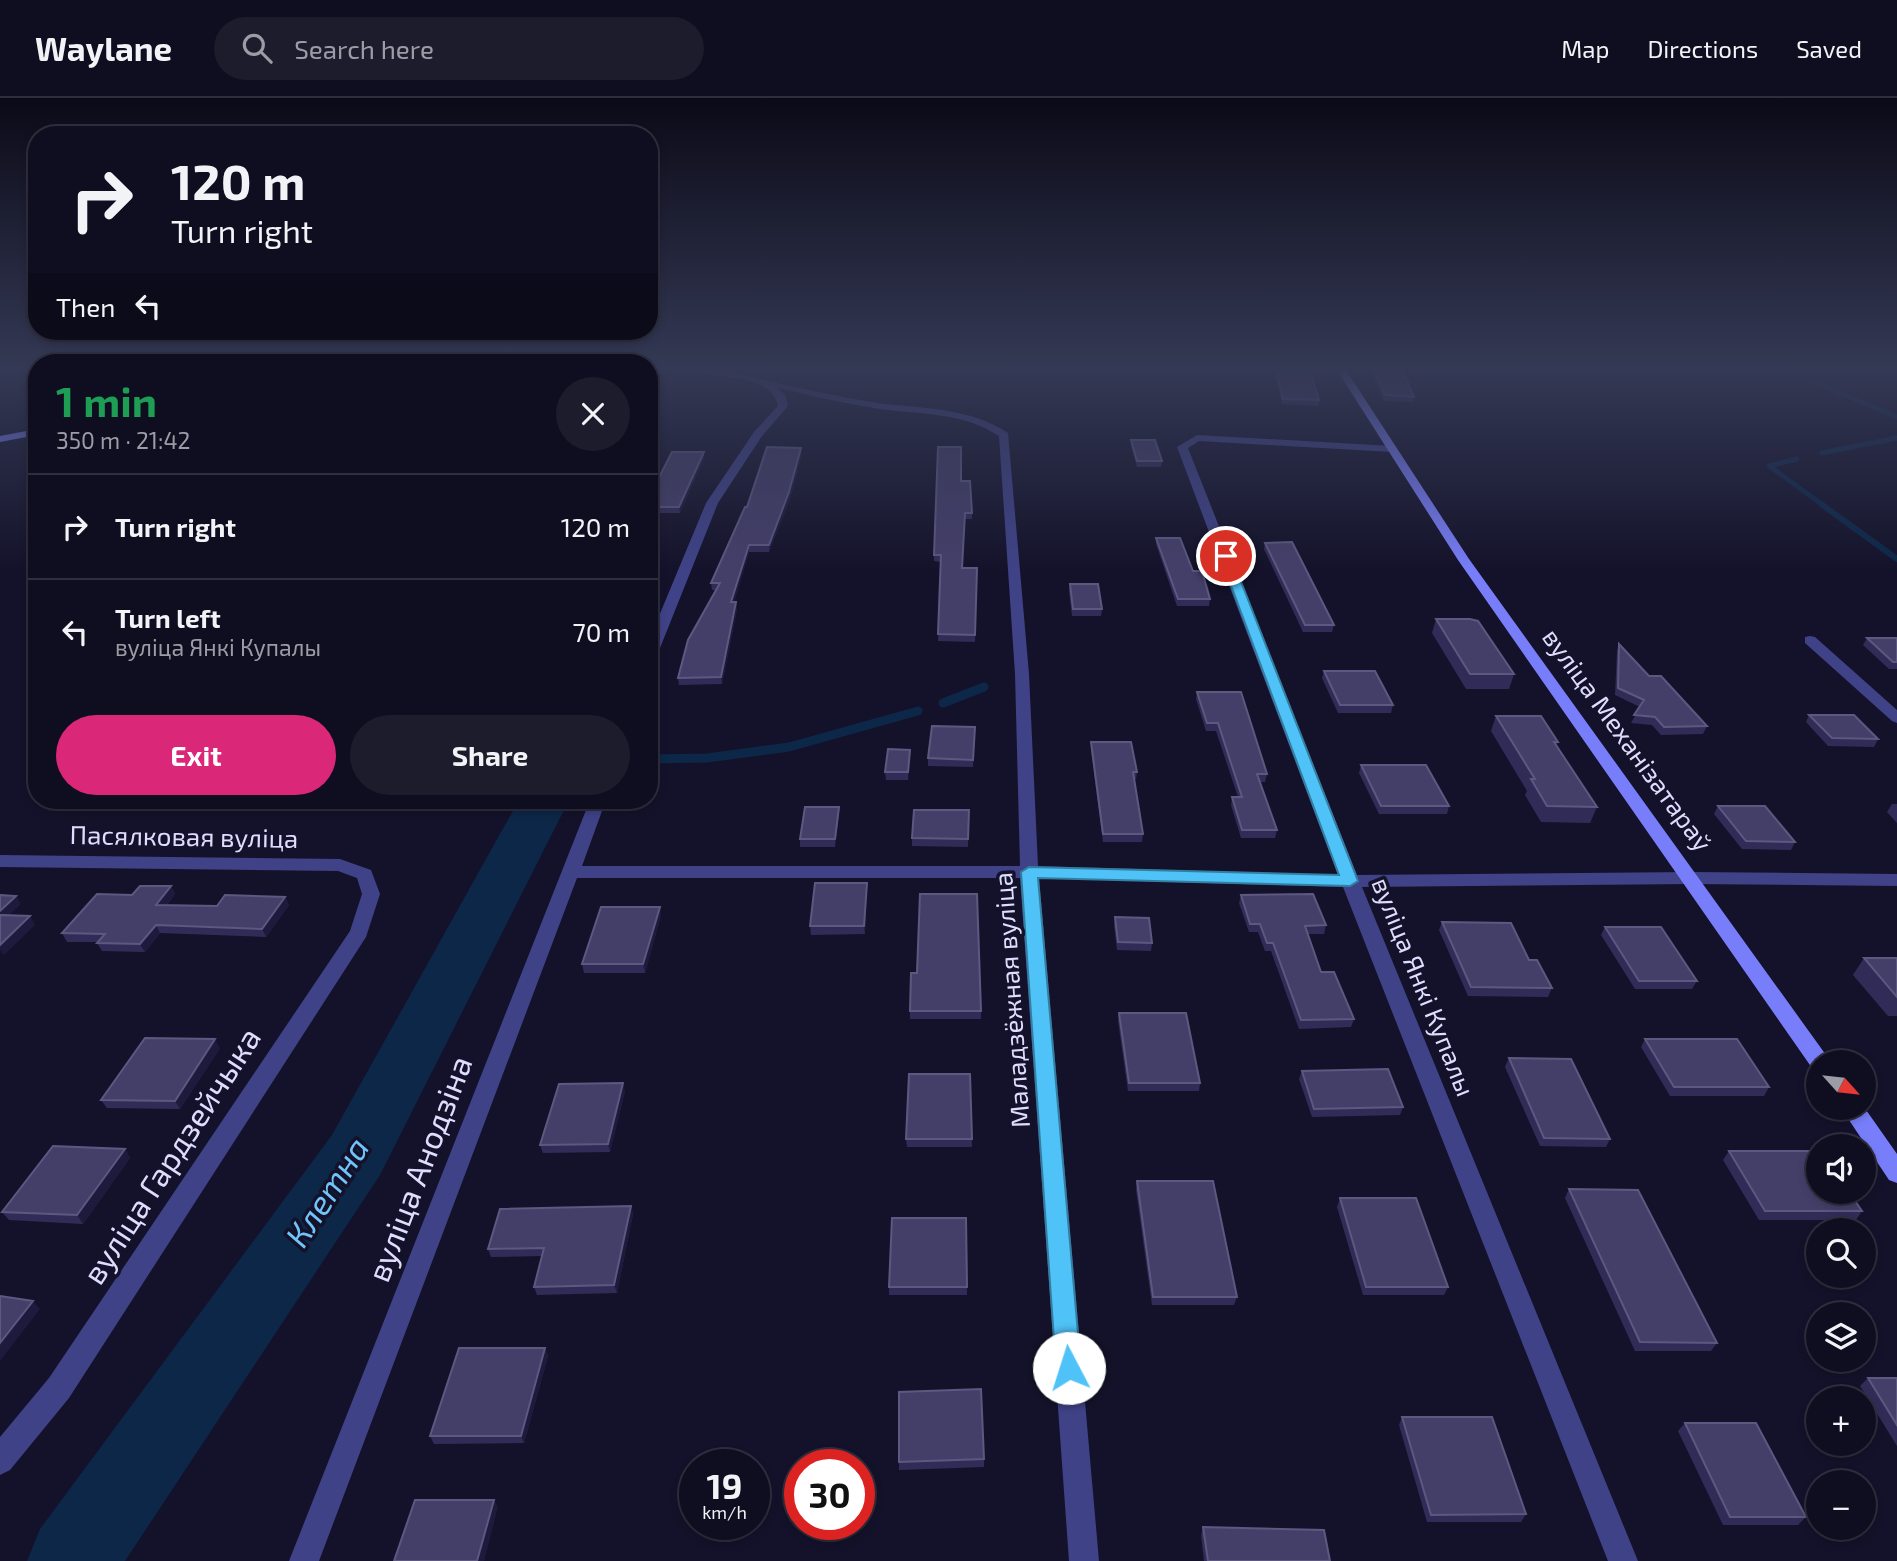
<!DOCTYPE html>
<meta charset="utf-8">
<style>
body{margin:0;font-family:"Exo 2",sans-serif;background:#1d1c2d;color:#f1f3f6;height:100vh;display:flex;flex-direction:column;font-size:26px;white-space:nowrap}
*{box-sizing:border-box;margin:0}
p{font-size:23px;color:#9b9ca5}
.icon{flex:none;width:38px;height:38px;fill:none;stroke:currentColor;stroke-width:2;stroke-linecap:round;stroke-linejoin:round}
.map{position:relative;flex:1;overflow:hidden}
.drawer{position:absolute;left:28px;top:256px;width:630px;height:455px;display:flex;flex-direction:column;background:#0f0e20;border-radius:28px;box-shadow:0 4px 10px #0003,0 0 0 2px #2f2e3e}
.drawer>*{flex:none}
.banner{position:absolute;left:28px;top:28px;width:630px;height:214px;border-radius:28px;box-shadow:0 4px 10px #0003,0 0 0 2px #2f2e3e;background:#0f0e20;color:#f1f3f6;overflow:hidden}
.needle{width:46px;rotate:117deg}
.controls{position:absolute;left:1806px;top:952px;display:grid;gap:14px}
.controls a{display:grid;place-items:center;width:70px;height:70px;border-radius:50%;background:#0f0e20;box-shadow:0 4px 10px #0003,0 0 0 2px #2f2e3e;font-size:35px}
.speed{position:absolute;left:679px;top:1351px;display:flex;gap:14px;font-size:35px;font-weight:700;text-align:center}
.speed>*{display:grid;place-content:center;width:91px;height:91px;border-radius:50%;background:#0f0e20;box-shadow:0 4px 10px #0003,0 0 0 2px #2f2e3e;line-height:1}
.speed small{font-size:18px;font-weight:400}
.speed .limit{border:10px solid #d22;background:#fff;color:#111}
.pin{position:absolute;display:grid;place-items:center;width:60px;height:60px;color:#fff;margin:-30px;border:4px solid #fff;border-radius:50%;box-shadow:0 2px 7px #0007}
.me{position:absolute;width:77px;margin:-38px;rotate:355deg;stroke-linejoin:round;filter:drop-shadow(0 0 5px #0008)}
.turn{display:flex;align-items:center;gap:24px;height:147px;padding:0 28px;font-size:32px}
.turn .icon{width:91px;height:91px;stroke-width:2.5}
.turn b{display:block;font-size:49px;line-height:60px}
.then{display:flex;align-items:center;height:66px;padding:0 28px;background:#0003;gap:14px;font-size:26px}
.round{display:grid;place-items:center;flex:none;width:74px;height:74px;border-radius:37px;background:#1d1c2d}
.headline{display:flex;align-items:center;justify-content:space-between;height:119px;padding:0 28px}
h1{font-size:42px;font-weight:700;line-height:52px;color:#1e9e55}
.action{display:flex;gap:14px;margin-top:auto;padding:14px 28px}
.action a{flex:1;height:80px;border-radius:42px;background:#db2777;color:#fff;font-size:28px;font-weight:700;line-height:80px;text-align:center}
.action a+a{background:#1d1c2d;color:#f1f3f6}
ul{padding:0;list-style:none}
li{display:flex;align-items:center;gap:21px;height:105px;padding:0 28px;border-top:2px solid #2f2e3e}
li div{flex:1}
li b{display:block;font-size:26px}
li em{font-style:normal}
header{display:flex;align-items:center;gap:42px;box-sizing:border-box;height:98px;padding:0 35px;background:#0f0e20;border-bottom:2px solid #2f2e3e}
header strong{font-size:33px}
nav{display:flex;gap:38px;margin-inline-start:auto;font-size:24px}
.search{width:490px;height:63px;background:#1d1c2d;display:flex;align-items:center;gap:18px;box-sizing:border-box;padding:0 24px;border-radius:38px;color:#9b9ca5;font-size:26px}
.map>svg:first-child{display:block}
.lines{fill:none;stroke-linecap:round;stroke-linejoin:round}
.stream-far2{stroke:#0d2748;stroke-width:5}
.stream-far1{stroke:#0d2748;stroke-width:6}
.stream{stroke:#0d2748;stroke-width:9}
.river{fill:#0d2748;fill-rule:evenodd}
.street{fill:#3f4287;fill-rule:evenodd}
.secondary{fill:#787ef9;fill-rule:evenodd}
.wall{fill:#312c57}
.shaded-wall{fill:#1e1a3d}
.building{fill:#443f69;stroke:#5c5880;stroke-width:2}
.route{fill:#4fc3f7;stroke:#337fa1;stroke-width:2}
.labels{text-anchor:middle;stroke-width:7;stroke-linejoin:round;paint-order:stroke}
.street-label{font-size:26px;fill:#deddfe;stroke:#14122a}
.near-street-label{font-size:32px;fill:#deddfe;stroke:#14122a}
.near-water-label{font-size:33px;font-style:italic;fill:#6fc4f9;stroke:#14122a}
</style>
<header>
<strong>Waylane</strong>
<div class="search"><svg class="icon" aria-label="search" viewBox="0 0 24 24"><circle cx="10" cy="10" r="6"/><path d="M15 15l6 6"/></svg>Search here</div>
<nav><a>Map</a><a>Directions</a><a>Saved</a></nav>
</header>
<div class="map">
<svg width="1897" height="1463" viewBox="0 0 1897 1463">
<rect width="100%" height="100%" fill="#14122a"/>
<g class="lines">
<path class="stream-far2" d="M1787,269L1812,283L1897,319
M1822,355L1897,340
M1797,361L1769,368L1823,407"/>
<path class="stream-far1" d="M1821,406L1897,461"/>
<path class="stream" d="M943,605L984,589
M649,661L707,660L789,649L918,613"/>
<path class="river" d="M519,702H569L380,1077L125,1463H27L40,1431L332,1037Z"/>
<path class="street" d="M690,269H707C762,281 817,295 872,304C918,311 968,308 1008,335L1029,576L1038,768L1338,777L1177,349L1197,337L1392,348L1397,351L1392,354L1199,343L1188,350L1357,777L1691,774L1897,776V788L1691,786L1362,789L1638,1463H1608L1343,789L1039,780L1099,1463H1069L1020,780H577L319,1463H289L590,702H606L582,768H1020L1015,576L999,338C962,313 916,317 874,310C842,305 810,297 778,290L785,297L788,308L762,338L718,405L656,560L649,564V542L706,405L754,334L778,308C769,272 716,284 690,269Z
M1810,538L1815,539L1897,612V625L1892,623L1805,545V539Z
M0,757L340,761L371,772L380,796L366,839L69,1300L10,1372L0,1377V1339L49,1280L350,833L362,796L357,780L338,773L0,769Z"/>
<path class="secondary" d="M1335,269H1344L1469,461L1831,964H1818V972L1812,970L1458,462Z
M37,331V337L0,344V338Z
M1864,1009L1897,1056V1085L1889,1082L1841,1010Z"/>
</g>
<path class="wall" d="M1280,269H1309L1319,302L1318,308L1282,306L1275,278L1276,272L1281,273Z
M1369,269H1401L1414,299L1413,304L1384,303Z
M1131,342L1162,363L1161,369H1137L1131,348Z
M802,355L790,401L769,454H749L734,504H736L737,511L722,586L679,587L678,580L716,492H712L711,485L747,409Z
M704,360L680,415H649V399Z
M961,383L972,415V421H965L962,470H977L975,544L938,543L941,464L934,463V457Z
M1156,440L1193,473L1210,501L1209,508H1177L1156,446Z
M1265,445L1334,527L1332,534H1303L1264,451Z
M1070,486L1102,511L1101,518H1072L1069,493Z
M1436,521L1514,576L1509,591H1466L1432,535Z
M1867,540H1897V571H1889L1863,547Z
M1619,546L1649,578L1707,628L1703,636L1661,637L1652,627L1631,625L1640,609L1615,597L1617,553Z
M1324,573L1393,607L1391,615H1338L1322,580Z
M1197,594L1267,676L1265,684H1260L1277,732L1275,740H1241L1231,707L1232,699H1238L1216,633H1206L1196,601Z
M1809,617L1878,641L1874,649L1828,648L1806,624Z
M1496,618L1558,644L1556,648L1597,709L1590,725L1541,724L1525,697L1527,693L1491,633Z
M975,637L973,669L928,668V660Z
M1091,644L1137,674L1136,681H1134L1143,736L1142,744H1103L1091,652Z
M910,652L908,682H886L885,674Z
M1361,667L1449,708L1447,716H1379L1359,675Z
M1892,706H1897V725L1887,714Z
M1718,708L1795,744L1791,752L1742,751L1714,716Z
M969,712L968,749L912,748V740Z
M839,717L835,749H800V741Z
M867,785L865,836L811,837L810,828Z
M171,788L175,796L167,807L217,808L285,799L289,807L266,839L160,835L145,854L102,853L97,845L98,844H67L62,835L132,797Z
M1241,797L1326,827L1324,836H1308L1321,874L1354,921L1351,929L1299,931L1271,853H1265L1258,834H1249L1239,805Z
M661,817L645,875H584L582,866Z
M1115,819L1152,845L1151,853L1117,852L1114,827Z
M1442,824L1552,890L1548,899L1468,898L1439,832Z
M1605,829L1697,883L1692,891H1635L1601,837Z
M1864,860H1897V918H1888L1853,877Z
M910,913H981V921H910Z
M1119,915L1200,985L1199,993H1128L1118,923Z
M1645,941L1769,989L1764,998H1670L1641,949Z
M220,950L180,1011L107,1010L101,1002Z
M1509,960L1610,1041L1606,1049L1540,1048L1505,969Z
M1302,973L1403,1009L1400,1017L1312,1019L1299,981Z
M970,976L972,1049H907L906,1041Z
M625,993L610,1054L543,1055L540,1047Z
M125,1051L130,1060L83,1126L9,1122L2,1114Z
M1729,1053L1862,1113L1856,1122H1759L1723,1062Z
M1137,1083L1237,1199L1234,1207H1152L1136,1092Z
M1569,1091L1717,1245L1711,1253H1635L1565,1100Z
M1340,1100L1448,1189L1444,1197H1363L1337,1109Z
M631,1108L633,1116L617,1195L537,1197L534,1189L542,1158L491,1159L488,1151Z
M966,1120L967,1197H889V1189Z
M545,1250L548,1258L524,1345L434,1346L430,1338Z
M1868,1280H1897V1348L1860,1288Z
M1402,1319L1526,1416L1521,1424H1427L1399,1327Z
M1685,1325L1806,1419L1798,1427H1723L1678,1333Z
M984,1361V1369L899,1372V1364Z
M1203,1429L1330,1463H1204L1201,1437Z"/>
<path class="shaded-wall" d="M9,269H37V270L0,276V271Z
M801,350L802,355L790,401L769,454V447Z
M704,354V360L680,415L679,409Z
M749,447V454L732,511L731,504Z
M736,504L737,511L722,586L721,579Z
M839,709V717L835,749V741Z
M867,785V793L865,836L864,828Z
M171,788L175,796L160,815L156,807Z
M16,798L21,806L1,825L0,822V813Z
M285,799L289,807L266,839L262,831Z
M660,809L661,817L645,875L643,866Z
M30,818L35,827L4,857L0,852V847Z
M156,827L160,835L145,854L140,846Z
M215,941L220,950L180,1011L175,1003Z
M623,985L625,993L610,1054L608,1046Z
M125,1051L130,1060L83,1126L77,1117Z
M631,1108L633,1116L617,1195L614,1187Z
M33,1203L40,1211L0,1263V1245Z
M545,1250L548,1258L524,1345L521,1338Z
M494,1402L498,1409L484,1463H477Z"/>
<path class="building" d="M1282,269H1309L1319,302L1283,301L1276,272L1283,273Z
M1373,269H1401L1414,299L1385,297Z
M1131,342H1155L1162,363H1137Z
M767,349L801,350L789,394L769,447H749L731,504H736L721,579L678,580L688,542L720,485H711L745,409H747Z
M938,349H961V383H970L972,415H965L962,470H977L975,537L938,536L941,457H934Z
M672,354H704L679,409H649V399Z
M1156,440H1180L1193,473H1202L1210,501H1178Z
M1292,444L1334,527H1305L1265,445Z
M1070,486H1098L1102,511H1073Z
M1436,521H1470L1478,523L1514,576H1470Z
M1867,540H1897V564H1893Z
M1619,546L1649,578H1661L1707,628L1664,629L1655,619L1634,617L1644,602L1618,590Z
M1324,573H1375L1393,607H1340Z
M1197,594H1241L1267,676H1257L1277,732H1242L1232,699H1242L1218,625H1207Z
M1809,617H1854L1878,641L1832,640Z
M1496,618H1541L1558,644H1554L1597,709L1547,708L1531,681H1535Z
M932,628L975,629L973,662L928,660Z
M1091,644H1131L1137,674H1133L1143,736H1103Z
M888,651L910,652L908,674H885Z
M1361,667H1426L1449,708H1381Z
M1718,708H1765L1795,744L1746,743Z
M805,709H839L835,741H800Z
M914,712H969L968,741L912,740Z
M815,785H867L864,828H810Z
M140,788H171L156,807L217,808L225,797L285,799L262,831L156,827L140,846L97,845L105,836L62,835L97,796L132,797Z
M920,796H977L981,913H910L911,875H917Z
M1313,796L1326,827L1305,828L1321,874H1334L1354,921L1301,922L1273,845H1267L1260,826H1250L1241,797Z
M0,797L16,798L0,813Z
M601,809H660L643,866H582Z
M0,817L30,818L0,847Z
M1115,819L1149,820L1152,845L1118,844Z
M1442,824L1511,825L1529,862H1537L1552,890L1471,889Z
M1605,829H1661L1697,883H1639Z
M1864,860H1897V899Z
M1119,915H1186L1200,985H1129Z
M145,940L215,941L175,1003L101,1002Z
M1645,941H1737L1769,989H1674Z
M1509,960L1571,961L1610,1041L1544,1040Z
M1388,971L1403,1009L1314,1011L1302,973Z
M909,976H970L972,1041H906Z
M623,985L608,1046L540,1047L559,986Z
M53,1048L125,1051L77,1117L2,1114Z
M1729,1053H1818V1094H1849L1862,1113H1765Z
M1137,1083H1213L1237,1199H1153Z
M1569,1091L1638,1092L1717,1245L1640,1244Z
M1340,1100H1416L1448,1189H1366Z
M631,1108L614,1187L534,1189L544,1150L488,1151L500,1111Z
M892,1120H966L967,1189H889Z
M0,1198L33,1203L0,1245Z
M459,1250H545L521,1338H430Z
M1868,1280H1897V1327Z
M981,1291L984,1361L899,1364V1294Z
M1402,1319H1492L1526,1416L1431,1417Z
M1685,1325H1756L1806,1419H1730Z
M415,1402H494L477,1463H394Z
M1203,1429L1324,1432L1330,1463H1208Z"/>
<linearGradient id="sky" x2="0" y2="1"><stop stop-color="#0b0a17"/><stop offset="0.57" stop-color="#343955"/><stop offset="1" stop-color="#343955" stop-opacity="0"/></linearGradient>
<rect width="1897" height="474" fill="url(#sky)"/>
<path class="route" d="M1222,456L1231,458L1358,783L1350,788L1038,780L1081,1270L1077,1279L1069,1282L1060,1279L1056,1270L1021,774L1029,769L1339,777L1220,458Z"/>
<g class="labels">
<g class="street-label">
<text transform="translate(1627 642) rotate(54)" y="9">вуліца Механізатараў</text>
<text transform="translate(184 739) rotate(1)" y="9">Пасялковая вуліца</text>
<text transform="translate(1423 889) rotate(68)" y="9">вуліца Янкі Купалы</text>
<text transform="translate(1012 902) rotate(-94)" y="9">Маладзёжная вуліца</text>
</g>
<g class="near-street-label">
<text transform="translate(172 1058) rotate(-57)" y="11">вуліца Гардзейчыка</text>
<text transform="translate(420 1071) rotate(-69)" y="11">вуліца Анодзіна</text>
</g>
<g class="near-water-label">
<text transform="translate(327 1094) rotate(-57)" y="12">Клетна</text>
</g>
</g>
</svg>
<div class="controls">
<a><svg class="needle" viewBox="-14 -14 28 28"><path d="M0-13l5 13h-10z" fill="#e53935"/><path d="M0 13l5-13h-10z" fill="#9b9ca5"/></svg></a>
<a><svg class="icon" aria-label="sound" viewBox="0 0 24 24"><path d="M4 9h4l5-4v14l-5-4H4zM17 9q2 3 0 6"/></svg></a>
<a><svg class="icon" aria-label="search" viewBox="0 0 24 24"><circle cx="10" cy="10" r="6"/><path d="M15 15l6 6"/></svg></a>
<a><svg class="icon" aria-label="layers" viewBox="0 0 24 24"><path d="M12 4l9 5-9 5-9-5zM3 14l9 5 9-5"/></svg></a>
<a>+</a>
<a>−</a>
</div>
<div class="speed"><div>19<small>km/h</small></div><div class="limit">30</div></div>
<div class="pin" style="left:1226px;top:458px;background:#d93025"><svg class="icon" aria-label="arrive" viewBox="0 0 24 24"><path d="M6 21V4h12l-3 4 3 4H6"/></svg></div>
<svg class="me" style="left:1069px;top:1270px" viewBox="-20 -20 40 40"><circle r="19" fill="#fff"/><path d="M0-13L10 11 0 6-10 11z" fill="#4fc3f7"/></svg>
<div class="banner">
<div class="turn"><svg class="icon" aria-label="right" viewBox="0 0 24 24"><path d="M7 20v-9h11M14 6l5 5-5 5"/></svg><div><b>120 m</b>Turn right</div></div>
<div class="then">Then<svg class="icon" aria-label="left" viewBox="0 0 24 24"><path d="M17 20v-9H6M10 6l-5 5 5 5"/></svg></div>
</div>
<section class="drawer">
<div class="headline"><div><h1>1 min</h1><p>350 m · 21:42</p></div><a class="round"><svg class="icon" aria-label="close" viewBox="0 0 24 24"><path d="M6 6l12 12M18 6L6 18"/></svg></a></div>
<ul>
<li><svg class="icon" aria-label="right" viewBox="0 0 24 24"><path d="M7 20v-9h11M14 6l5 5-5 5"/></svg><div><b>Turn right</b></div><em>120 m</em></li>
<li><svg class="icon" aria-label="left" viewBox="0 0 24 24"><path d="M17 20v-9H6M10 6l-5 5 5 5"/></svg><div><b>Turn left</b><p>вуліца Янкі Купалы</p></div><em>70 m</em></li>
</ul>
<div class="action"><a>Exit</a><a>Share</a></div>
</section>
</div>
